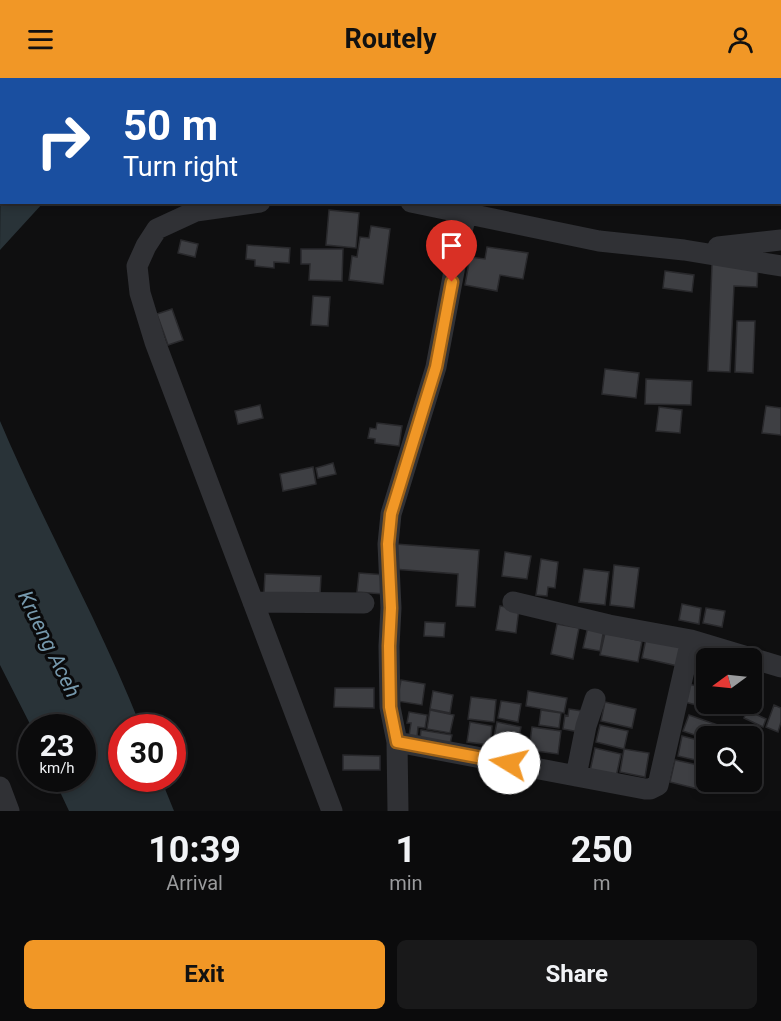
<!DOCTYPE html>
<style>
body{margin:0;font-family:Roboto,sans-serif;background:#19191a;color:#f1f3f6;height:100vh;display:flex;flex-direction:column;font-size:22px;white-space:nowrap}
*{box-sizing:border-box;margin:0}
p{font-size:20px;color:#9a9b9d}
.icon{flex:none;width:33px;height:33px;fill:none;stroke:currentColor;stroke-width:2;stroke-linecap:round;stroke-linejoin:round}
.map{position:relative;height:733px;overflow:hidden}
.side{display:flex;flex-direction:column;background:#0b0b0c;flex:1}
.side>*{flex:none}
.hud{position:absolute;left:0px;top:0px;width:782px;height:126px;box-shadow:0 3px 9px #0003,0 0 0 2px #2b2b2d;background:#1a4fa0;color:#fff;overflow:hidden}
.needle{width:39px;rotate:255deg}
.buttons{position:absolute;left:696px;top:570px;display:grid;gap:12px}
.buttons a{display:grid;place-items:center;width:66px;height:66px;border-radius:9px;background:#0b0b0c;box-shadow:0 3px 9px #0003,0 0 0 2px #2b2b2d;font-size:30px}
.speed{position:absolute;left:18px;top:636px;display:flex;gap:12px;font-size:30px;font-weight:700;text-align:center}
.speed>*{display:grid;place-content:center;width:78px;height:78px;border-radius:50%;background:#0b0b0c;box-shadow:0 3px 9px #0003,0 0 0 2px #2b2b2d;line-height:1}
.speed small{font-size:15px;font-weight:400}
.speed .limit{border:9px solid #d22;background:#fff;color:#111}
.pin{position:absolute;display:grid;place-items:center;width:51px;height:51px;color:#fff;margin:-62px -26px;border-radius:50% 50% 50% 0;rotate:-45deg;box-shadow:0 0 6px #0007}
.pin .icon{rotate:45deg}
.me{position:absolute;width:66px;margin:-33px;rotate:279deg;stroke-linejoin:round;filter:drop-shadow(0 0 4px #0008)}
.turn{display:flex;align-items:center;gap:21px;height:126px;padding:0 24px;font-size:27px}
.turn .icon{width:78px;height:78px;stroke-width:2.5}
.turn b{display:block;font-size:42px;line-height:51px}
.eta{display:flex;justify-content:space-evenly;align-items:center;height:102px;text-align:center}
.eta b{font-size:36px;font-weight:700;line-height:42px}
.button{display:flex;gap:12px;margin-top:auto;padding:12px 24px}
.button a{flex:1;height:69px;border-radius:9px;background:#f19726;color:#111;font-size:24px;font-weight:700;line-height:69px;text-align:center}
.button a+a{background:#19191a;color:#f1f3f6}
header{display:flex;justify-content:space-between;align-items:center;height:78px;padding:0 24px;background:#f19726;color:#111;font-size:27px;font-weight:700}
.map>svg:first-child{display:block}
.water{fill:#293338}
.building{fill:#3e3f43;stroke:#29292c;stroke-width:1.5}
.lines{fill:none;stroke-linecap:round;stroke-linejoin:round}
.minor{stroke:#303135;stroke-width:21}
.route-casing{stroke:#9d6219;stroke-width:15}
.route{stroke:#f19726;stroke-width:10}
.labels{text-anchor:middle;stroke-width:6;stroke-linejoin:round;paint-order:stroke}
.water-label{font-size:21px;font-style:italic;fill:#7699ad;stroke:#0a0a0b}
</style>
<header><svg class="icon" aria-label="menu" viewBox="0 0 24 24"><path d="M4 6h16M4 12h16M4 18h16"/></svg>Routely<svg class="icon" aria-label="person" viewBox="0 0 24 24"><circle cx="12" cy="8" r="4"/><path d="M4 21q1-7 8-7t8 7"/></svg></header>
<div class="map">
<svg width="781" height="733" viewBox="0 0 781 733">
<rect width="100%" height="100%" fill="#0f0f10"/>
<path class="water" d="M105,0H781V83L780,2L100,1Z
M1,40L2,124L43,125L0,172Z
M0,343C44,447 100,545 141,649L122,650V700L161,701L174,733H69L54,701L82,700V650H32L0,587Z"/>
<path class="building" d="M329,132L359,135L356,170L326,167Z
M371,148L390,151L383,206L349,202L352,178L357,179L360,159L369,160Z
M181,162L198,166L195,179L178,175Z
M247,167L290,170L289,185L274,184V190L255,188V182L246,181Z
M487,169L528,175L523,201L500,197L497,213L465,207L470,179L485,181Z
M301,171H343L342,203L309,202L310,186H301Z
M712,186L758,188L757,209L734,208L730,294L708,293Z
M665,193L694,197L692,214L663,210Z
M313,218L330,219L328,248L311,247Z
M172,231L183,262L168,267L157,236Z
M737,243H755L753,295L735,294Z
M605,291L639,295L636,320L602,316Z
M646,301L692,303L691,327L645,326Z
M260,327L263,340L238,346L235,333Z
M766,328L781,330V357L762,355Z
M659,329L682,332L680,355L656,353Z
M377,345L402,348L399,368L375,365V361L368,360L370,350L376,351Z
M333,385L336,396L318,400L316,390Z
M313,389L316,406L283,413L280,396Z
M395,466L479,472L475,529L456,528L458,496L393,491Z
M505,474L531,478L527,501L502,498Z
M541,481L558,484L555,510L548,509L547,518L536,517Z
M614,487L639,490L634,530L610,527Z
M584,491L609,494L605,527L579,524Z
M359,495L386,497L384,516L357,514Z
M265,496L321,498L320,517L264,515Z
M682,526L701,530L699,546L679,542Z
M500,528L519,531L516,555L496,552Z
M706,530L725,533L722,549L703,545Z
M425,544L445,545L444,559L424,558Z
M557,546L579,550L573,581L551,576Z
M588,548L604,551L600,573L583,570Z
M605,555L642,563L638,584L600,577Z
M647,556L683,564L678,588L642,580Z
M693,570L711,574L710,580H706V593L689,589Z
M752,583L760,586L752,612Z
M401,602L425,606L422,627L397,623Z
M685,605L704,610L700,628L681,623Z
M335,610H374V630L334,629Z
M433,613L453,617L450,635L430,631Z
M528,613L567,620L564,635L526,628Z
M471,619L496,622L494,644L468,641Z
M501,623L521,626L518,644L498,640Z
M605,624L636,631L632,650L601,643Z
M774,627L781,630V644L778,654L766,649Z
M569,631L582,633L579,654L563,651L565,637L568,638Z
M430,632L454,637L450,655L427,651Z
M541,632L561,635L559,650L539,647Z
M747,632L766,641L763,649L744,640Z
M409,634L427,637L425,650L418,649L417,659L409,658L411,645H407Z
M689,637L749,658H706V661L683,653Z
M470,644L492,648L490,667L467,664Z
M497,644L521,649L516,674L492,669Z
M600,647L628,653L624,671L596,664Z
M532,649L561,653L558,676L529,672Z
M421,652L452,657L450,666L420,661Z
M682,658L706,664L704,684L678,678Z
M595,670L621,676L616,699L590,693Z
M624,671L649,675L645,699L620,694Z
M343,677L380,678V692H343Z
M675,682L703,688L698,711L670,704Z"/>
<g class="lines">
<path class="minor" d="M260,124L196,133L157,151L146,168L137,188L140,215L155,264L332,733
M411,124L599,163L684,172L781,188
M718,169L781,162
M253,524L364,525
M691,562L781,589
M397,664L645,711H650L658,707L691,562L609,547L513,524
M576,698L586,648L595,621
M0,709L9,733
M398,733L397,664L390,629L389,568L391,530L388,466L391,436L436,289L460,161L466,137"/>
</g>
<g class="lines">
<defs>
<path id="route" d="M452,204L436,289L391,436L388,466L391,530L389,568L390,629L397,664L509,685"/>
</defs>
<use href="#route" class="route-casing"/>
<use href="#route" class="route"/>
</g>
<g class="labels">
<g class="water-label">
<text transform="translate(49 566) rotate(64)" y="7">Krueng Aceh</text>
</g>
</g>
</svg>
<div class="buttons">
<a><svg class="needle" viewBox="-14 -14 28 28"><path d="M0-13l5 13h-10z" fill="#e53935"/><path d="M0 13l5-13h-10z" fill="#9a9b9d"/></svg></a>
<a><svg class="icon" aria-label="search" viewBox="0 0 24 24"><circle cx="10" cy="10" r="6"/><path d="M15 15l6 6"/></svg></a>
</div>
<div class="speed"><div>23<small>km/h</small></div><div class="limit">30</div></div>
<div class="pin" style="left:452px;top:204px;background:#d93025"><svg class="icon" aria-label="arrive" viewBox="0 0 24 24"><path d="M6 21V4h12l-3 4 3 4H6"/></svg></div>
<svg class="me" style="left:509px;top:685px" viewBox="-20 -20 40 40"><circle r="19" fill="#fff"/><path d="M0-13L10 11 0 6-10 11z" fill="#f19726"/></svg>
<div class="hud">
<div class="turn"><svg class="icon" aria-label="right" viewBox="0 0 24 24"><path d="M7 20v-9h11M14 6l5 5-5 5"/></svg><div><b>50 m</b>Turn right</div></div>
</div>
</div>
<section class="side">
<div class="eta">
<div><b>10:39</b><p>Arrival</p></div>
<div><b>1</b><p>min</p></div>
<div><b>250</b><p>m</p></div>
</div>
<div class="button"><a>Exit</a><a>Share</a></div>
</section>
